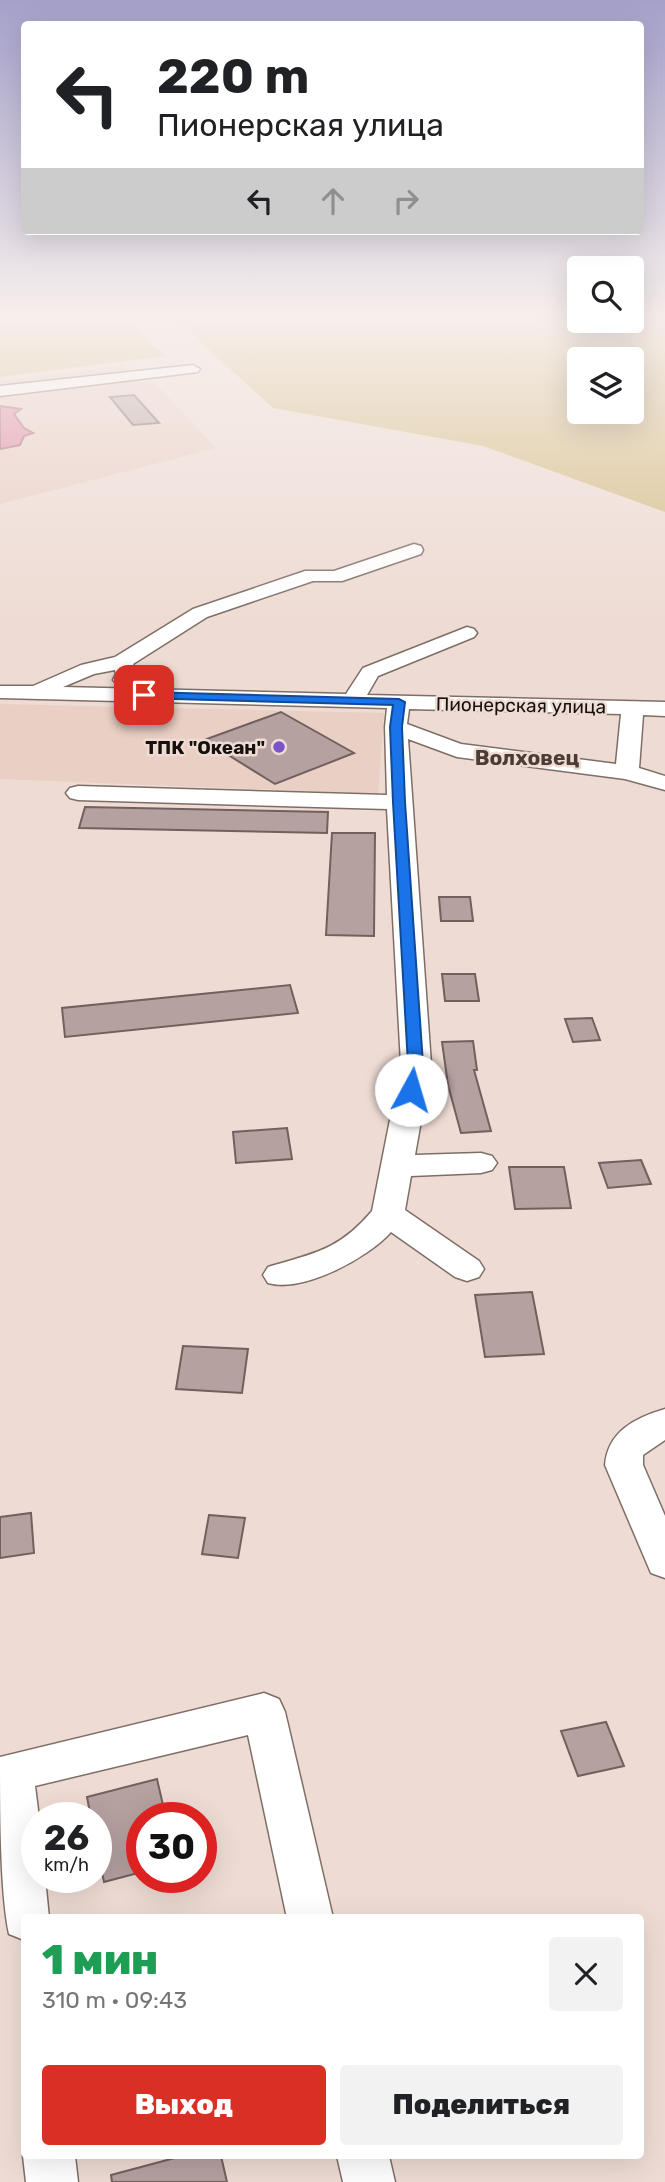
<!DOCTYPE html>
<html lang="ru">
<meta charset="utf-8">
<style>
body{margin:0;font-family:Rubik,sans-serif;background:#f2f2f2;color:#202124;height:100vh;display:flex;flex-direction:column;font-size:26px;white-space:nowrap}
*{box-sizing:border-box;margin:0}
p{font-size:23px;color:#757577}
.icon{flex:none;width:38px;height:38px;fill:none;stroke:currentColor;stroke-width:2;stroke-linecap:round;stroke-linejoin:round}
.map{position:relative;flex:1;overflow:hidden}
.details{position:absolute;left:21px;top:1914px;width:623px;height:245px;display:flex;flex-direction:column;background:#fff;border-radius:7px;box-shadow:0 7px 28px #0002}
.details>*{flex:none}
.guide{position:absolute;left:21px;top:21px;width:623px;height:214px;border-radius:7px;box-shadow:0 7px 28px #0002;background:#fff;color:#202124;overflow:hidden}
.controls{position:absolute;left:567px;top:256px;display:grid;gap:14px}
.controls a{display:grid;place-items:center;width:77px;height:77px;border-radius:7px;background:#fff;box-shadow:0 7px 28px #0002;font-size:35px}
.speed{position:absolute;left:21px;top:1802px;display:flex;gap:14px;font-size:35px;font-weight:700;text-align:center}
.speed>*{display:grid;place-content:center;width:91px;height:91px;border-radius:50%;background:#fff;box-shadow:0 7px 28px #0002;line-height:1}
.speed small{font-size:18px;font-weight:400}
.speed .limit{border:10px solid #d22;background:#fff;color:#111}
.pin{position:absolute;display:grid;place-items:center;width:60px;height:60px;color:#fff;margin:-30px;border-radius:14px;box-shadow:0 4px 10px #0006}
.me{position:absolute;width:77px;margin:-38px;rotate:6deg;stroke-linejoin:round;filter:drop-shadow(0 0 5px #0008)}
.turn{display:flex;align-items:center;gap:24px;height:147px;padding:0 21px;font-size:32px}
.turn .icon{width:91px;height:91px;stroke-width:2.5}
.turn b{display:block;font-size:49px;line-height:60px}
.lanes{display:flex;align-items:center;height:66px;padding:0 21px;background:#0003;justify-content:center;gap:35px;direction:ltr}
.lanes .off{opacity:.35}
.round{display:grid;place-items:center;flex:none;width:74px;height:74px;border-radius:7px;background:#f2f2f2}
.summary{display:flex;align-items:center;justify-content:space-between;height:119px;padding:0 21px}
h1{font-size:42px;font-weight:800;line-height:52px;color:#1e9e55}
.action{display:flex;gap:14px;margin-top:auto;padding:14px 21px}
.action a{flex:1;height:80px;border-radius:7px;background:#d93025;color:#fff;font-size:28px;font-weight:800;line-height:80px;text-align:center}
.action a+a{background:#f2f2f2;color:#202124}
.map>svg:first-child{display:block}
.built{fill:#e9cfc4}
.green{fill:#d4bd84;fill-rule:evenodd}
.water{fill:#de829e;stroke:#a26073;stroke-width:2}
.building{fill:#b5a1a0;stroke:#72605f;stroke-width:2}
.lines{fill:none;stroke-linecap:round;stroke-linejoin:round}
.minor-casing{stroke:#7e6e66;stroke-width:3}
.minor{fill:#fff;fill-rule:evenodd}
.route{fill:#1a73e8;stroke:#114b97;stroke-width:2}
.poi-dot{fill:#7b53cc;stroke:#eedcd4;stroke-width:2.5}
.labels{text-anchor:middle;stroke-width:5;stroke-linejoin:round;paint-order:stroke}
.far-street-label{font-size:19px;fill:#17110e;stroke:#eedcd4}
.far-poi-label{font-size:19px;font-weight:bold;fill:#17110e;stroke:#eedcd4;text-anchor:end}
.far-quarter-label{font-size:21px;font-weight:bold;fill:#4b3d36;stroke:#eedcd4}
</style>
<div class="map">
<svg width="665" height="2182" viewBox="0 0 665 2182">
<rect width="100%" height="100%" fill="#eedcd4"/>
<path class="built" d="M123,365L139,381L154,382L216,448L0,504V381Z
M0,704L384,713L378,794L0,779Z"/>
<path class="green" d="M0,314H120L165,356L0,377Z
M170,314H579V320H632V314H665V512L483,446L273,408ZM579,359H632V411H579Z"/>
<path class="water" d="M0,406L21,409L14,414L24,428L33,433L24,436L20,445L0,449Z"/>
<path class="building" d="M134,395L159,423L133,425L110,397Z
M281,712L354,753L275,784L204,740Z
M85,807L328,812L327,833L79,828Z
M332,833H375L374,936L326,935Z
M439,897H470L473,921H441Z
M442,974H475L479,1001H445Z
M290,985L298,1013L65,1037L62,1008Z
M592,1018L600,1040L573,1042L565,1019Z
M473,1041L477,1070H474L491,1131L461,1133L448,1085L442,1042Z
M287,1128L292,1159L236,1163L233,1132Z
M641,1160L651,1184L608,1188L599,1163Z
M509,1167H564L571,1208L515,1209Z
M532,1292L544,1354L485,1357L475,1295Z
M183,1346L248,1349L242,1393L176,1389Z
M31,1513L34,1553L0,1558V1517Z
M209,1515L245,1518L238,1558L202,1554Z
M606,1722L624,1766L578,1776L561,1731Z
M157,1779L166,1818H142V1872L104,1882L96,1844V1818H91L87,1797Z
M182,2156H221L227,2182H112L111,2175Z"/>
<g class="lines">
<defs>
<path id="minor" d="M193,365L200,369L198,372L0,396V386Z
M414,544L421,546L423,550L421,554L342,581H313L207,617L133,664L138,674L131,684H117L113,680L116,674L115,670L94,674L63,687L346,694L363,668L467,627L474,629L477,633L474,637L378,676L367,695L665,702V716L643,715L639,768L665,776V790L625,779L457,757L408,739L431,1064L415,1155L481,1153L492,1156L497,1163L492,1170L481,1173L411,1176L405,1210L479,1261L484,1269L479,1277L467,1281L455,1277L391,1232C368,1258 303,1293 268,1283L263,1275L268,1267C315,1253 339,1250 372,1211L401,1064L387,809L78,800L70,798L66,793L70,788L78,786L387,795L385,727L387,708L0,698V686H33L81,665L115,657L193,609L305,571H334ZM409,709L621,714L616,764L461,744L407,724Z
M665,1409V1440L643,1455V1465L665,1516V1578L651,1573L605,1465C608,1431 635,1418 665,1409Z
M264,1693L279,1699L285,1712L333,1918H287L248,1735L35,1786L39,1818H37V1878H45L49,1918H24V1940L9,1934C0,1893 0,1804 0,1757Z
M24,2153V2156H75L78,2182H26L23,2156Z
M337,2156H389L395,2182H343Z"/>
</defs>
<use href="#minor" class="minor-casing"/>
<use href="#minor" class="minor"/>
</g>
<linearGradient id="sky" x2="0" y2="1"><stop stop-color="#a4a0ca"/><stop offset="0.51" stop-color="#f7efec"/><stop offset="1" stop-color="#f7efec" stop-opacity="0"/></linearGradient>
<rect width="665" height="620" fill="url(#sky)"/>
<path class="route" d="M144,692L399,699L405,702L402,727L405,802L423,1064L417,1093L411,1094L403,1090L408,1064L393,802L390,727L393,705L139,698L138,695Z"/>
<circle class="poi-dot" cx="279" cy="747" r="7"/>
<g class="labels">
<g class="far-street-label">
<text transform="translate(521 705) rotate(1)" y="7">Пионерская улица</text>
</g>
<g class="far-poi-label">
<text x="265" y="754">ТПК "Океан"</text>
</g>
<g class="far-quarter-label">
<text x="527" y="765">Волховец</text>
</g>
</g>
</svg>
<div class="controls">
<a><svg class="icon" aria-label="search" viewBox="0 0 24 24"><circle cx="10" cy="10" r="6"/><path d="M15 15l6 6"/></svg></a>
<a><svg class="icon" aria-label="layers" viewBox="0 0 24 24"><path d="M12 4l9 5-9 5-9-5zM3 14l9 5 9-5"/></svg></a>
</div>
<div class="speed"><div>26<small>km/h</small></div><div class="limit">30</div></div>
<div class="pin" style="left:144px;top:695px;background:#d93025"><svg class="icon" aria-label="arrive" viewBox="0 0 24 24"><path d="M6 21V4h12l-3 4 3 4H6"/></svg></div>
<svg class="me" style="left:411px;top:1090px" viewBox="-20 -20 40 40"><circle r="19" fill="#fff"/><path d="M0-13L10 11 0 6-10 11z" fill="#1a73e8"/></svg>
<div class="guide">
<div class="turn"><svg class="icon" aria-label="left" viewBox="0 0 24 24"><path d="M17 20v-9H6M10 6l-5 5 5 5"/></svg><div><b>220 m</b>Пионерская улица</div></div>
<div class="lanes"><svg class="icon" aria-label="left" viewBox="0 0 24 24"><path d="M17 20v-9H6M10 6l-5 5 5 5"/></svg><svg class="icon off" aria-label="ahead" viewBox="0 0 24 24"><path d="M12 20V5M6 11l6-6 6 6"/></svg><svg class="icon off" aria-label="right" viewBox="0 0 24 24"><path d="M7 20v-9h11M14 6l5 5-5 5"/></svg></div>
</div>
<section class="details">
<div class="summary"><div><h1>1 мин</h1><p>310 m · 09:43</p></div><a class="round"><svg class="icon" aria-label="close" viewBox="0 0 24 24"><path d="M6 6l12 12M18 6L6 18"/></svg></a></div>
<div class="action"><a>Выход</a><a>Поделиться</a></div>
</section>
</div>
